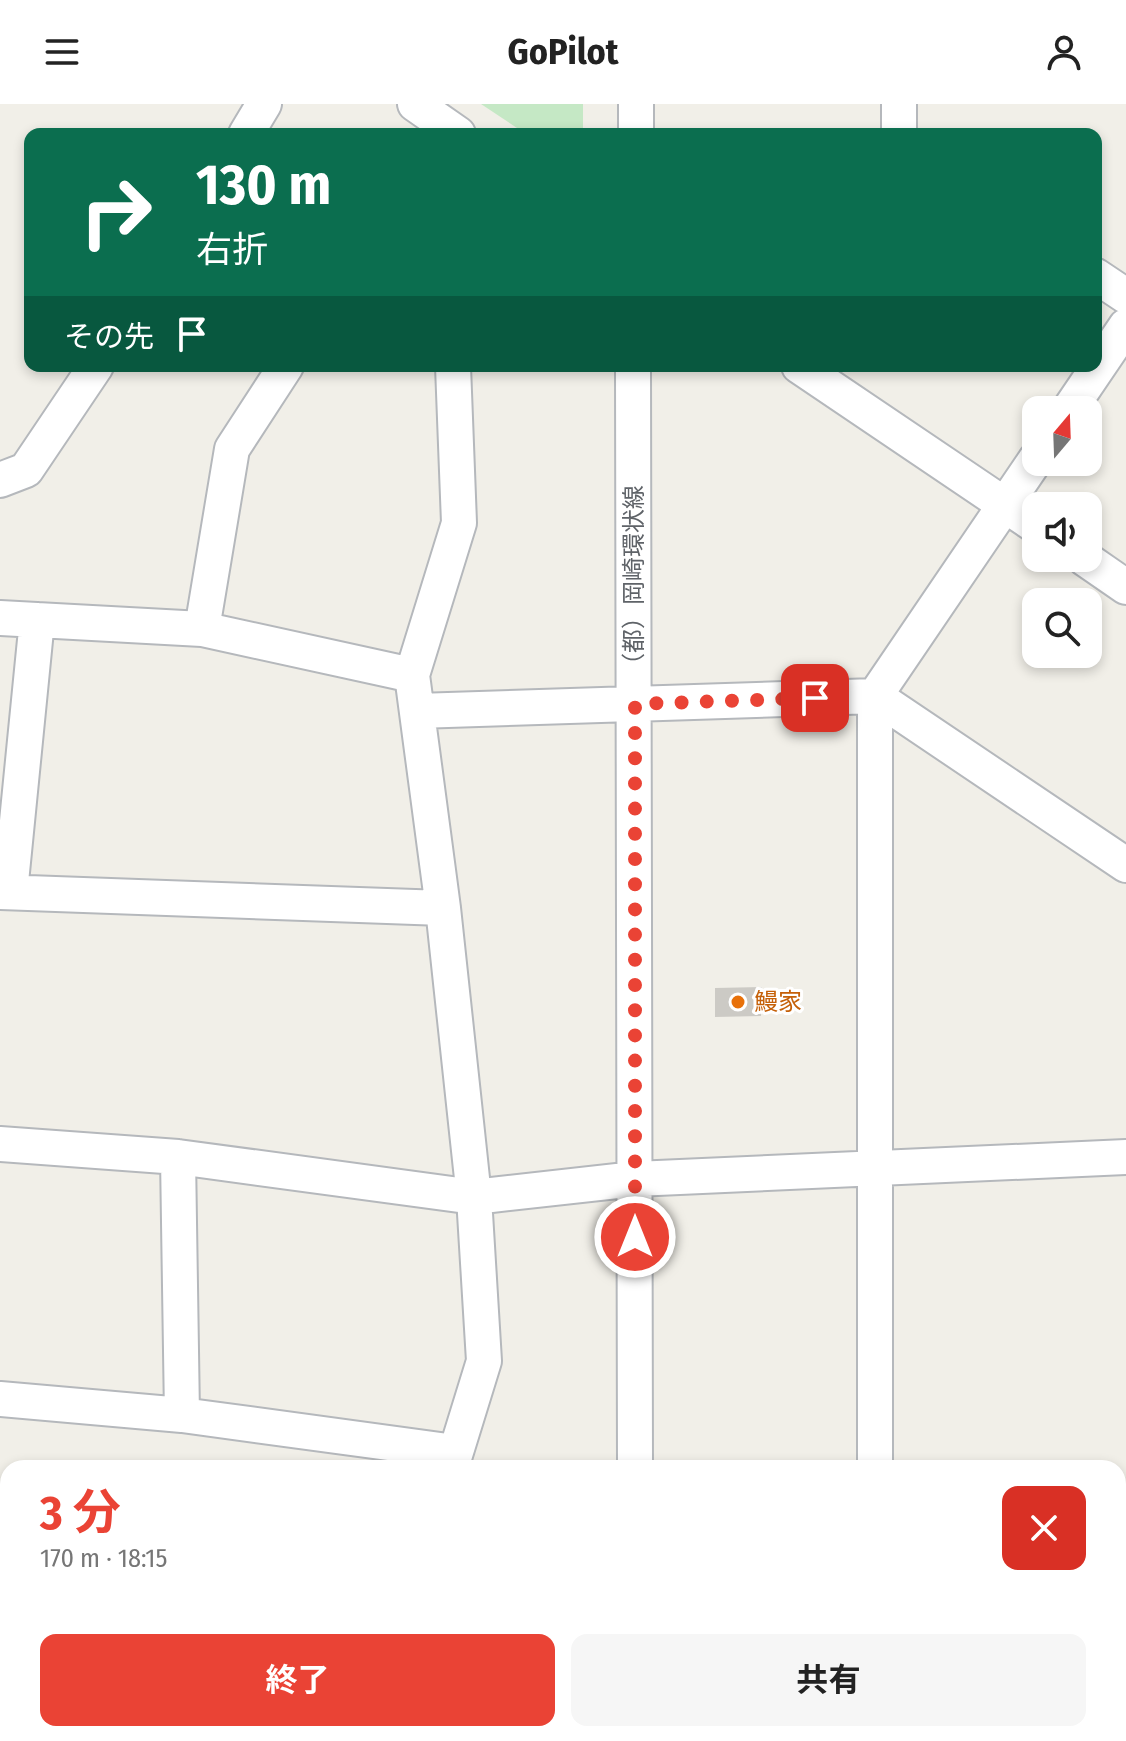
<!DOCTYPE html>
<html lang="ja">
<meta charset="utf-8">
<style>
body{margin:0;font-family:"Fira Sans Condensed","Noto Sans JP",sans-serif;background:#f6f6f6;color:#222;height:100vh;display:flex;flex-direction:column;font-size:30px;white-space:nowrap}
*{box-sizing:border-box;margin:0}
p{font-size:26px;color:#767676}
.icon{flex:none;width:44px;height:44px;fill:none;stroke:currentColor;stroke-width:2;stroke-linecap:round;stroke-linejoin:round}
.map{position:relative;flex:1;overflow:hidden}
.drawer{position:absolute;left:0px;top:1356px;width:1126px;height:282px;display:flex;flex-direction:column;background:#fff;border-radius:24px 24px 0 0;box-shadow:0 4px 12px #0003}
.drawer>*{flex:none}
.banner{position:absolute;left:24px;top:24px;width:1078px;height:244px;border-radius:16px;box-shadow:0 4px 12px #0003;background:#0b6e4f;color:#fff;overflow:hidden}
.needle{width:52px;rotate:19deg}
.tools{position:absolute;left:1022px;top:292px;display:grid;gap:16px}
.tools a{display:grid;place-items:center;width:80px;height:80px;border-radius:16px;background:#fff;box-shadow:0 4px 12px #0003;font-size:40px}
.pin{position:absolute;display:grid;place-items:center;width:68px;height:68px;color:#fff;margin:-34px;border-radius:16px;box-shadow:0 4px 12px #0006}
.me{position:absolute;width:88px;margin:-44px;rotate:0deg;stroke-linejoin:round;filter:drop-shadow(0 0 6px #0008)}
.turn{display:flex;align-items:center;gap:28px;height:168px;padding:0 40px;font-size:36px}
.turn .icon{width:104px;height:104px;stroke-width:2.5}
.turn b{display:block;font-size:56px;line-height:68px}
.then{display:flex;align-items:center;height:76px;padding:0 40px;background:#0003;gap:16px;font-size:30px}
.round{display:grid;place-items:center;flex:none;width:84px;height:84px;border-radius:16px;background:#f6f6f6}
.summary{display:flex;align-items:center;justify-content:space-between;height:136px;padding:0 40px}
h1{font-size:48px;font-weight:700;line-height:60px;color:#ea4335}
.primary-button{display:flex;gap:16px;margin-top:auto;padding:16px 40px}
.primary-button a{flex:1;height:92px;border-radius:16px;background:#ea4335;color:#fff;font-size:32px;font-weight:700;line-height:92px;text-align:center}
.primary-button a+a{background:#f6f6f6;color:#222}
header{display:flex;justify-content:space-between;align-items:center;height:104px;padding:0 40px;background:#fff;font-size:36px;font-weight:700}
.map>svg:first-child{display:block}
.green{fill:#c5e8c5}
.building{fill:#cccac5}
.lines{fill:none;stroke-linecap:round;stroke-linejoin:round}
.minor-casing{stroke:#b5b8bc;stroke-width:38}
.minor{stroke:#fff;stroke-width:34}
.route{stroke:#ea4335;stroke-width:14;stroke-dasharray:0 25.2}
.food-dot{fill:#e8710a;stroke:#fff;stroke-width:3}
.labels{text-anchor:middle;stroke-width:6;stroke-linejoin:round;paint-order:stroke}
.street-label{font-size:24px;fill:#5f6368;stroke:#fff}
.food-label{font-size:24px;fill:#c56008;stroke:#fff;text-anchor:start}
</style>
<header><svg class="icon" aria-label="menu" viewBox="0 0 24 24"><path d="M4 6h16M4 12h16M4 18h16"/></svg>GoPilot<svg class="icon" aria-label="person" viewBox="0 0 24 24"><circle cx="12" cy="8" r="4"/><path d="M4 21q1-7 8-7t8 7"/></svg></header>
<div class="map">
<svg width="1126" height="1637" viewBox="0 0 1126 1637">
<rect width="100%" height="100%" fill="#f1efe8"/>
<path class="green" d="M481,0H583V30H526Z"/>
<path class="building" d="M762,883L761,912L715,913V884Z"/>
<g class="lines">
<defs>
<path id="minor" d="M415,0L458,30
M636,0V30
M246,30L264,0
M899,30V0
M1096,172L1126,192
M633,262L635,1364
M799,262L1036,422
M1069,306L1126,222
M0,376L26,366L96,262
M1084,454L1126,483
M0,514L202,525L412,571
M202,525L232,345L286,262
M417,607L875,592L1126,761
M0,788L443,804
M10,788L37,516
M0,1040L178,1053L474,1093L635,1075L1126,1053
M178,1053L182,1311
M0,1295L182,1311L455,1348
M451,1364L484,1257L474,1093L443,804L412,571L459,419L453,262
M875,1364V592L1036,355
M1118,1589H1126
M0,1616L8,1637
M635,1630V1637
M875,1630V1637
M382,1637L384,1630"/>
</defs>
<use href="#minor" class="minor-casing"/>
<use href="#minor" class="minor"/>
</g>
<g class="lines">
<path class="route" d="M635,1133V600L815,594"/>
</g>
<circle class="food-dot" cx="738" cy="898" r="8"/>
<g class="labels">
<g class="street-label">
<text transform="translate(634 477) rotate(-90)" y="8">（都）岡崎環状線</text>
</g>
<g class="food-label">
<text x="754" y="906">鰻家</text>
</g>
</g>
</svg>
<div class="tools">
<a><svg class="needle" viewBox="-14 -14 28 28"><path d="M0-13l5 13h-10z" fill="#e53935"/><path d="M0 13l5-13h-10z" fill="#767676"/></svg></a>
<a><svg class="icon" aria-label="sound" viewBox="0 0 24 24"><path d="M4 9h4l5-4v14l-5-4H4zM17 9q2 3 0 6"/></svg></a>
<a><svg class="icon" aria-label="search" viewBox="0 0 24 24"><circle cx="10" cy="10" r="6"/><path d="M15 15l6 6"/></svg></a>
</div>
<div class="pin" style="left:815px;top:594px;background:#d93025"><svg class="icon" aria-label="arrive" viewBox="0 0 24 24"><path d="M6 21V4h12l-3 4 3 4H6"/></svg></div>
<svg class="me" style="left:635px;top:1133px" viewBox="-20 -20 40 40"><circle r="17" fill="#ea4335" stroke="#fff" stroke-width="3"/><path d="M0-11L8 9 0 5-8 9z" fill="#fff"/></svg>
<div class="banner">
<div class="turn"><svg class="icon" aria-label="right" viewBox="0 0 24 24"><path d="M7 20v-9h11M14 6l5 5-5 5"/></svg><div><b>130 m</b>右折</div></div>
<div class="then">その先<svg class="icon" aria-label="arrive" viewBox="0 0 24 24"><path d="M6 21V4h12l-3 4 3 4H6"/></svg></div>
</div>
<section class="drawer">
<div class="summary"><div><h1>3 分</h1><p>170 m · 18:15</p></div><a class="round" style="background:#d93025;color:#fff"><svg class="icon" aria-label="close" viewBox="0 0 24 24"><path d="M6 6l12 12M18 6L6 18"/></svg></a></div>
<div class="primary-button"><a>終了</a><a>共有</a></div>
</section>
</div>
